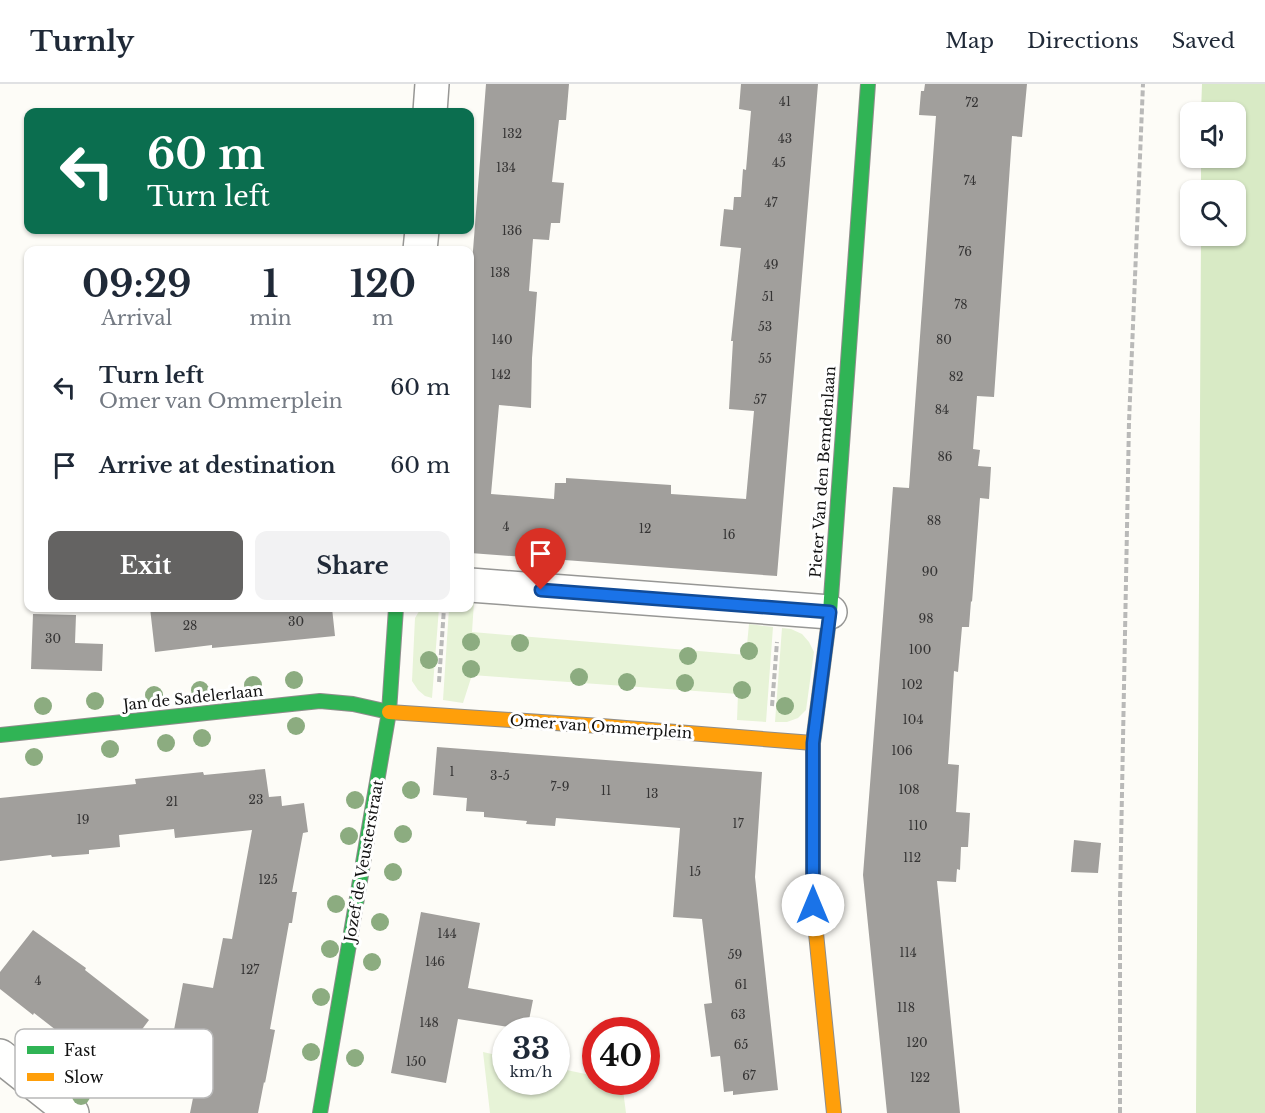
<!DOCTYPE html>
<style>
body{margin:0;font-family:"Libre Baskerville",serif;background:#f2f2f3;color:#1f2937;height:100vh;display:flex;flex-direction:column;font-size:22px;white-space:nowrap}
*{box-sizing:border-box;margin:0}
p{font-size:20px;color:#747a83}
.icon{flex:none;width:33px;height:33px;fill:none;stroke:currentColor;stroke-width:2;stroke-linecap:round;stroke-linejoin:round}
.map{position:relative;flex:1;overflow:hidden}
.side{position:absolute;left:24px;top:162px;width:450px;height:366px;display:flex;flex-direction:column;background:#fff;border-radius:12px;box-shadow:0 2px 4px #0004}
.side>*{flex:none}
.guide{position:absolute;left:24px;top:24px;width:450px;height:126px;border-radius:12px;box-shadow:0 2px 4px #0004;background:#0b6e4f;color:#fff;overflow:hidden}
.buttons{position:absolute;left:1180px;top:18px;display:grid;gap:12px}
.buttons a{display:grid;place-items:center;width:66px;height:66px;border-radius:12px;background:#fff;box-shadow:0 2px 4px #0004;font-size:30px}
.speed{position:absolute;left:492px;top:933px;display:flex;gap:12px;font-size:30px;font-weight:700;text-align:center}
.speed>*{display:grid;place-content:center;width:78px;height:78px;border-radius:50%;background:#fff;box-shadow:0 2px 4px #0004;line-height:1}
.speed small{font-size:15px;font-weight:400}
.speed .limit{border:9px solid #d22;background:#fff;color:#111}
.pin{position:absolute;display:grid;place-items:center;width:51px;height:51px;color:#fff;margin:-62px -26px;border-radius:50% 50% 50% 0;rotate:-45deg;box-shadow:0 0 6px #0007}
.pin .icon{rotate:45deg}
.me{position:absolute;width:66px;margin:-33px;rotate:0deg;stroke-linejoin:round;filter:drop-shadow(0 0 4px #0008)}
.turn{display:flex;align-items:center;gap:21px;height:126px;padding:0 24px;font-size:27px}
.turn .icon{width:78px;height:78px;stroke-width:2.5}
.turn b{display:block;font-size:42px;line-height:51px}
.eta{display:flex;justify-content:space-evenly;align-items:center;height:102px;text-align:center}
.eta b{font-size:36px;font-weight:700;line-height:42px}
.primary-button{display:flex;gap:12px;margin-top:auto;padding:12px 24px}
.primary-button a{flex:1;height:69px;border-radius:12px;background:#646362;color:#fff;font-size:24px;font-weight:700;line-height:69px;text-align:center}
.primary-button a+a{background:#f2f2f3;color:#1f2937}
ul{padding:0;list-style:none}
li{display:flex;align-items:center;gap:18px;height:78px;padding:0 24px}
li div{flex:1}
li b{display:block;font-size:22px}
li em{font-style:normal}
header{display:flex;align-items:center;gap:36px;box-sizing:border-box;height:84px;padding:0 30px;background:#fff;border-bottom:2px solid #e0e1e3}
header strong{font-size:28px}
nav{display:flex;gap:33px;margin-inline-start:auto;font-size:21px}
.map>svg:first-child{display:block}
.green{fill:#e7f3d7}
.forest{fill:#d8eac5}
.building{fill:#a19f9c}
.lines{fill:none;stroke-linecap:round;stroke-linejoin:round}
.street-casing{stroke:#979795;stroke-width:36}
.fast-casing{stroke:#8e8d8b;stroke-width:16}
.slow-casing{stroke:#8e8d8b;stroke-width:16}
.path{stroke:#b9b9b8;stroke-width:4;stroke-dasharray:6 3;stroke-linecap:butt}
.street{stroke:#fffffe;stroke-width:33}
.fast{stroke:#30b455;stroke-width:14}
.slow{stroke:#ff9f0a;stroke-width:14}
.tree{fill:#8cac80}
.route-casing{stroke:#114b97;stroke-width:15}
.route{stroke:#1a73e8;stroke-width:10}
.labels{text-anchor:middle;stroke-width:6;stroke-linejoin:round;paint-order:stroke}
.number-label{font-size:12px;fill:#353434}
.street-label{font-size:15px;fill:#111;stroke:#fff}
.key{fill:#fff;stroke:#b8b8b8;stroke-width:1.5}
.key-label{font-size:16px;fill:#111}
</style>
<header>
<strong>Turnly</strong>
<nav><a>Map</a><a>Directions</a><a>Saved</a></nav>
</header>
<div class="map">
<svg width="1265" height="1029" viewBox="0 0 1265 1029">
<rect width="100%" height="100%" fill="#fdfcf7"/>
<path class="green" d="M470,517L474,518L472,548L746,571L749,540L773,543L766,638L737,636L738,610L499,593L472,591L463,619L443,616L449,524H470Z
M421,524H439L432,614L425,612L418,606L412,597L415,534Z
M782,544L791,545L802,550L809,558L814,568L806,626L798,634L787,638H775Z
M483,968L505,973L506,998H556L557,984L595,992L596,998H622L626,1029H490Z"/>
<path class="forest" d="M1202,0H1265V1029H1196L1201,152H1236V106H1201V74H1236V28H1201Z"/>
<path class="building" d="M486,0H569L566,36H559L552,98L564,99L560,139H551L549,156L533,155L529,207L537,208L532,274L531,324L499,321L491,410L554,415L555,399H566V394L671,401V410L746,415L754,327L729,325L733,257H731L741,164L720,162L724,125L733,126L734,113H741L743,85L746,86L751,27L739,25L741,0H818L777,492L470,469V205Z
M925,0H1027L1022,53L1012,52L994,313L977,312L973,365L980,366L978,382L991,383L989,415L980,414L972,518L971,517L969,543H962L958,588L954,587L948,680L959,681L956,728L970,729L968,763H961L960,786L957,785L956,798L937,797L960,1029H887L863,791L893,403L909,404L936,32L919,31L921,7H924Z
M150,524H332L335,552L212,564V561L155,568Z
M33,530L76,531L75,559L103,560L102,587L31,585Z
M437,663L762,688L755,793L778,1006L733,1011V1007L724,1008L720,972L711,973L704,920L712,919L702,835L673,833L680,744L556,734L555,742L526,740L527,737L484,733V728L466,727L467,714L433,711Z
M265,685L269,713L281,712L282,722L304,719L308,748L303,749L292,808H297L292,839H289L270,945L275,946L265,999L264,998L258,1029H190L196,999L165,993L183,899L213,904L223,854L232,855L252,746L175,754L174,745L119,751L120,763L89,766V770L52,773L51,771L0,777V714L136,700L135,695L203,688L204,691Z
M1074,756L1101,759L1098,789L1071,788Z
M421,828L480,839L468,904L533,916L527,946L458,935L446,999L391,989Z
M33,846L86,884L85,886L149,936L110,988L34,929L33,931L0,905V888Z"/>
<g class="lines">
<defs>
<path id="street" d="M430,28L432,0
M420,166L422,146
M470,501L830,528
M0,972L72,1029"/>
<path id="fast" d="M0,651L320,617L353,620L389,628
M815,839L813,821V659L830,528L868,0
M320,1029L389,628L396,524"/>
<path id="slow" d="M389,628L601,642L813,659
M815,839L834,1029"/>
</defs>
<use href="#street" class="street-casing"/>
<use href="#fast" class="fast-casing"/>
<use href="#slow" class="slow-casing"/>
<path class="path" d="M439,598L444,524
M772,622L777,558
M1120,1029V815L1129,338L1143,0"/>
<use href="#street" class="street"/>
<use href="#fast" class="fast"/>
<use href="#slow" class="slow"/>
</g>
<g class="tree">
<circle cx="471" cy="558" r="9"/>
<circle cx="520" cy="559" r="9"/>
<circle cx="749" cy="567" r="9"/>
<circle cx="688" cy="572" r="9"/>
<circle cx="429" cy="576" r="9"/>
<circle cx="471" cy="585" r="9"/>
<circle cx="579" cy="593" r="9"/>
<circle cx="294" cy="596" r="9"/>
<circle cx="627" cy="598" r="9"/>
<circle cx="685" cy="599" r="9"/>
<circle cx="253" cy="601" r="9"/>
<circle cx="200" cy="606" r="9"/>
<circle cx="742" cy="606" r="9"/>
<circle cx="154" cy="611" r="9"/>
<circle cx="95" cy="617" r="9"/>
<circle cx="43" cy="622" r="9"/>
<circle cx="785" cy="622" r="9"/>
<circle cx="296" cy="642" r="9"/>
<circle cx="202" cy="654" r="9"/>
<circle cx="166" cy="659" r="9"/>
<circle cx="110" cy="665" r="9"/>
<circle cx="34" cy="673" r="9"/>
<circle cx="411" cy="706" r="9"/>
<circle cx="355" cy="716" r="9"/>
<circle cx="403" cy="750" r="9"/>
<circle cx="349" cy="752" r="9"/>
<circle cx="393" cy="788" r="9"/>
<circle cx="336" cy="820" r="9"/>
<circle cx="380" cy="838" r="9"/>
<circle cx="330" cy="865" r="9"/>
<circle cx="372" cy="878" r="9"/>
<circle cx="321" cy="913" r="9"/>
<circle cx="311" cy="968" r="9"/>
<circle cx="355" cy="974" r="9"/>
<circle cx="81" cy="1012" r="9"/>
</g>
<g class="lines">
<defs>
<path id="route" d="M541,506L830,528L813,659V821"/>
</defs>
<use href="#route" class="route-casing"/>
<use href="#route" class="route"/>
</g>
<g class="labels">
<g class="number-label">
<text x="785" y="22">41</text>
<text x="972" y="23">72</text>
<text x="512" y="54">132</text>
<text x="785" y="59">43</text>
<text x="779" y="83">45</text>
<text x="506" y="88">134</text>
<text x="970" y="101">74</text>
<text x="771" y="123">47</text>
<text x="512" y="151">136</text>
<text x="965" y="172">76</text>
<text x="771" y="185">49</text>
<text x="500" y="193">138</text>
<text x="768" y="217">51</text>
<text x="961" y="225">78</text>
<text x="765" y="247">53</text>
<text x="502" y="260">140</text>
<text x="944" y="260">80</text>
<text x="765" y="279">55</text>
<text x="501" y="295">142</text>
<text x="956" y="297">82</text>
<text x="760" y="320">57</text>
<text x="942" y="330">84</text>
<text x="945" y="377">86</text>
<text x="934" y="441">88</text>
<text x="506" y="447">4</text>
<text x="645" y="449">12</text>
<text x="729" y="455">16</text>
<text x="930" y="492">90</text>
<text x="926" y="539">98</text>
<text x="296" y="542">30</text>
<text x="190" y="546">28</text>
<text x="53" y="559">30</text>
<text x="920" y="570">100</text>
<text x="912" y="605">102</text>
<text x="913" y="640">104</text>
<text x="902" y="671">106</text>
<text x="452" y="692">1</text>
<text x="500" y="696">3-5</text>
<text x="560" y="707">7-9</text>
<text x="909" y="710">108</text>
<text x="606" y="711">11</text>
<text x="652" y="714">13</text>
<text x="256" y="720">23</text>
<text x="172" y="722">21</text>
<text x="83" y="740">19</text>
<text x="738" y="744">17</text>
<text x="918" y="746">110</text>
<text x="912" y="778">112</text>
<text x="695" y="792">15</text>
<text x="268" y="800">125</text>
<text x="447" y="854">144</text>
<text x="908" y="873">114</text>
<text x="735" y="875">59</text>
<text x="435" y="882">146</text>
<text x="250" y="890">127</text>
<text x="38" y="901">4</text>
<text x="741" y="905">61</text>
<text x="906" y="928">118</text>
<text x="738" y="935">63</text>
<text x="429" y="943">148</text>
<text x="917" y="963">120</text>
<text x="741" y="965">65</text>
<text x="416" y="982">150</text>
<text x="749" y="996">67</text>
<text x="920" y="998">122</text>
</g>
<g class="street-label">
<text transform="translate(823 388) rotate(-86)" y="5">Pieter Van den Bemdenlaan</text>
<text transform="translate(193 614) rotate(-6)" y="5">Jan de Sadelerlaan</text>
<text transform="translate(601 643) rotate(4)" y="5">Omer van Ommerplein</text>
<text transform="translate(364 777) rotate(-80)" y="5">Jozef de Veusterstraat</text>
</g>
</g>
<rect x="15" y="945" width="198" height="69" rx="9" class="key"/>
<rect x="27" y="962" width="27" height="8" fill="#30b455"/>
<rect x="27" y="989" width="27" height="8" fill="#ff9f0a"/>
<g class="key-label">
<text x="64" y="972">Fast</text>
<text x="64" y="999">Slow</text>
</g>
</svg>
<div class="buttons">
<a><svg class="icon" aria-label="sound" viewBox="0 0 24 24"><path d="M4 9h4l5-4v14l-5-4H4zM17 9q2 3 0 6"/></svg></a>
<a><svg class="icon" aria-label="search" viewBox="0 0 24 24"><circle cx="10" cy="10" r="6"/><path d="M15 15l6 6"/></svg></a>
</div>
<div class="speed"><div>33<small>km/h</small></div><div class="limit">40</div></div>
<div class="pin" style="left:541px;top:506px;background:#d93025"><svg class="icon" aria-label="arrive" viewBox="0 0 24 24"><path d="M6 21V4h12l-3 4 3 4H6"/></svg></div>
<svg class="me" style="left:813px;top:821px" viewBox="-20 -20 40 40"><circle r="19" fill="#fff"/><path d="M0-13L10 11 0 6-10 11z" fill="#1a73e8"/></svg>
<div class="guide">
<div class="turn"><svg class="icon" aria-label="left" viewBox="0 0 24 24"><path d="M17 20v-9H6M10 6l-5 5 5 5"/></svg><div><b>60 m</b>Turn left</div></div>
</div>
<section class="side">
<div class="eta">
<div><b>09:29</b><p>Arrival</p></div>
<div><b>1</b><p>min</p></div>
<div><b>120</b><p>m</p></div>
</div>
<ul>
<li><svg class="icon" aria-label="left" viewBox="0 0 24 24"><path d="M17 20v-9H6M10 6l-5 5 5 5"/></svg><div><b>Turn left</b><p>Omer van Ommerplein</p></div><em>60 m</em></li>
<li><svg class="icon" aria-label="arrive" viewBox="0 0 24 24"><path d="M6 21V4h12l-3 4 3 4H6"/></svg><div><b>Arrive at destination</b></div><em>60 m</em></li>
</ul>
<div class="primary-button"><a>Exit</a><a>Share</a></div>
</section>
</div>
